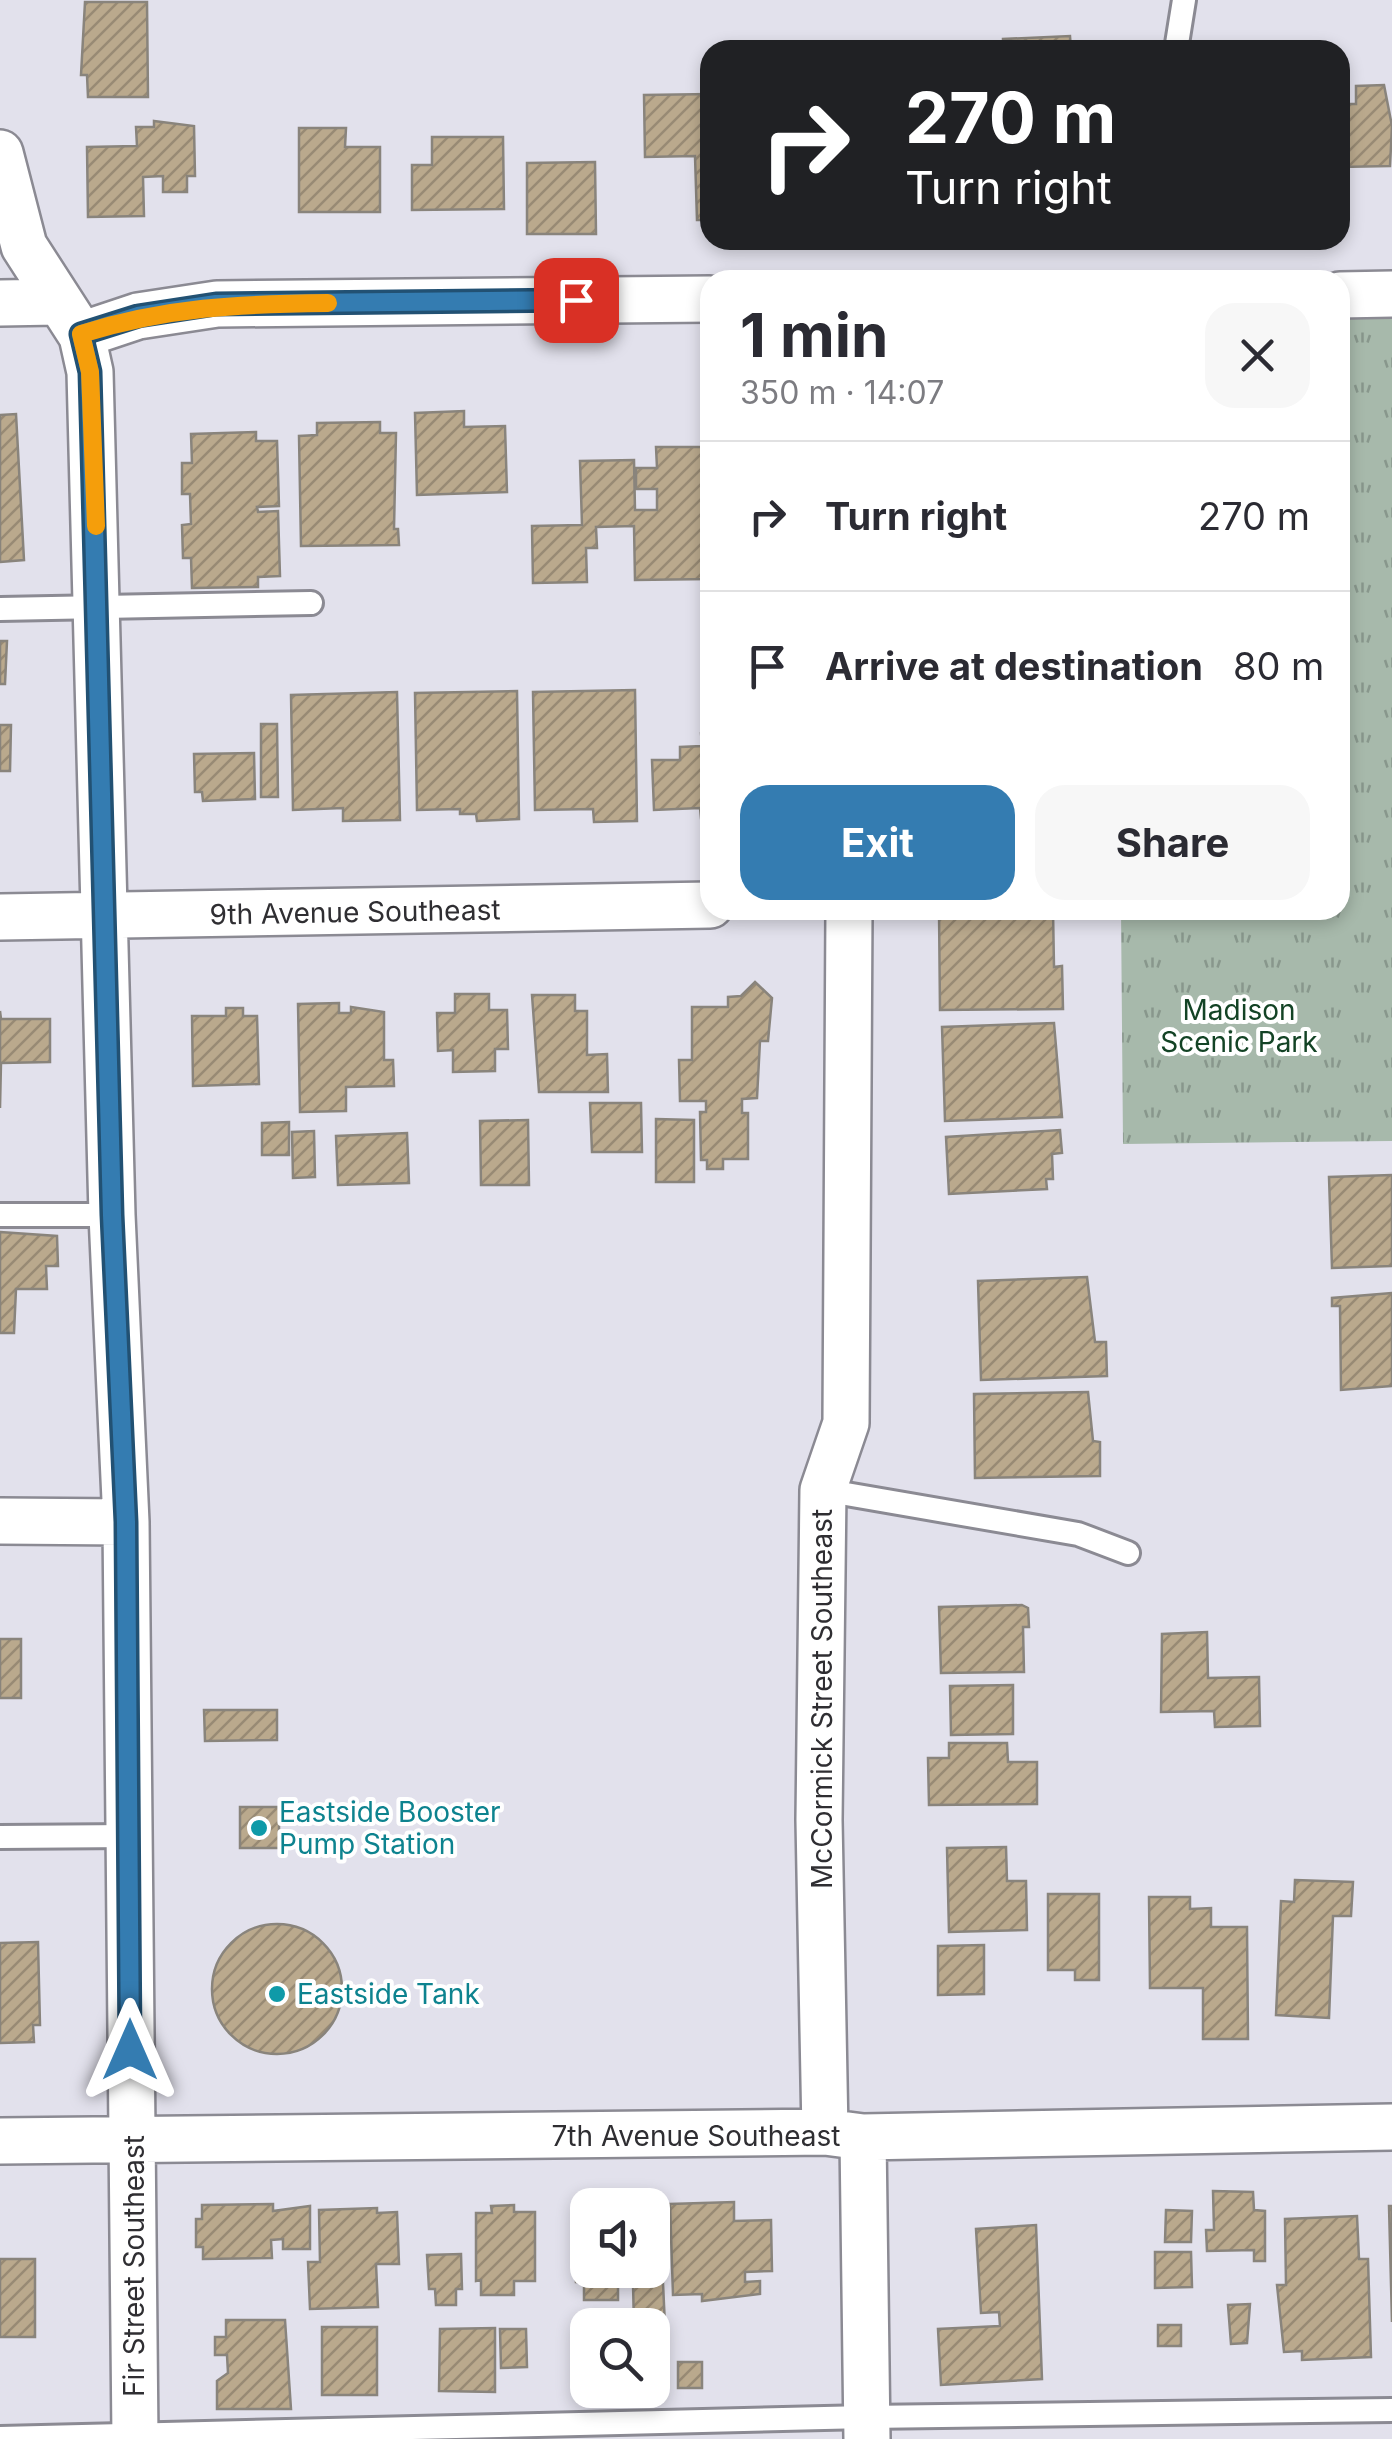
<!DOCTYPE html>
<meta charset="utf-8">
<style>
body{margin:0;font-family:Inter,sans-serif;background:#f7f7f7;color:#2b2b33;height:100vh;display:flex;flex-direction:column;font-size:38px;white-space:nowrap}
*{box-sizing:border-box;margin:0}
p{font-size:32px;color:#7c7c81}
.icon{flex:none;width:55px;height:55px;fill:none;stroke:currentColor;stroke-width:2;stroke-linecap:round;stroke-linejoin:round}
.map{position:relative;flex:1;overflow:hidden}
.drawer{position:absolute;left:700px;top:270px;width:650px;height:650px;display:flex;flex-direction:column;background:#fff;border-radius:30px;box-shadow:0 5px 15px #0003}
.drawer>*{flex:none}
.hud{position:absolute;left:700px;top:40px;width:650px;height:210px;border-radius:30px;box-shadow:0 5px 15px #0003;background:#202124;color:#fff;overflow:hidden}
.controls{position:absolute;left:570px;top:2188px;display:grid;gap:20px}
.controls a{display:grid;place-items:center;width:100px;height:100px;border-radius:20px;background:#fff;box-shadow:0 5px 15px #0003;font-size:50px}
.pin{position:absolute;display:grid;place-items:center;width:85px;height:85px;color:#fff;margin:-42px;border-radius:20px;box-shadow:0 5px 15px #0006}
.me{position:absolute;width:110px;margin:-55px;rotate:0deg;stroke-linejoin:round;filter:drop-shadow(0 0 8px #0008)}
.turn{display:flex;align-items:center;gap:35px;height:210px;padding:0 40px;font-size:45px}
.turn .icon{width:130px;height:130px;stroke-width:2.5}
.turn b{display:block;font-size:70px;line-height:85px}
.round{display:grid;place-items:center;flex:none;width:105px;height:105px;border-radius:30px;background:#f7f7f7}
.overview{display:flex;align-items:center;justify-content:space-between;height:170px;padding:0 40px}
h1{font-size:60px;font-weight:700;line-height:75px}
.cta{display:flex;gap:20px;margin-top:auto;padding:20px 40px}
.cta a{flex:1;height:115px;border-radius:30px;background:#347cb1;color:#fff;font-size:40px;font-weight:700;line-height:115px;text-align:center}
.cta a+a{background:#f7f7f7;color:#2b2b33}
ul{padding:0;list-style:none}
li{display:flex;align-items:center;gap:30px;height:150px;padding:0 40px;border-top:2px solid #e1e1e2}
li div{flex:1}
li b{display:block;font-size:38px}
li em{font-style:normal}
.map>svg:first-child{display:block}
.grass{fill:url(#grass-tufts)}
.building{fill:url(#building-hatch);stroke:#89847c;stroke-width:2.5}
.lines{fill:none;stroke-linecap:round;stroke-linejoin:round}
.service-casing{stroke:#8b8a93;stroke-width:28}
.minor-casing{stroke:#8b8a93;stroke-width:50}
.service{stroke:#fff;stroke-width:22}
.minor{stroke:#fff;stroke-width:45}
.route-casing{stroke:#225173;stroke-width:25}
.route{stroke:#347cb1;stroke-width:18}
.slow{stroke:#f59e0b;stroke-width:18}
.culture-dot{fill:#0f9aa8;stroke:#fff;stroke-width:4}
.labels{text-anchor:middle;stroke-width:8;stroke-linejoin:round;paint-order:stroke}
.street-label{font-size:28px;fill:#2f2e32;stroke:#fff}
.park-label{font-size:28px;fill:#134325;stroke:#fff}
.culture-label{font-size:28px;fill:#0d838f;stroke:#fff;text-anchor:start}
</style>
<div class="map">
<svg width="1392" height="2439" viewBox="0 0 1392 2439">
<defs>
<pattern id="grass-tufts" width="24" height="20" patternUnits="userSpaceOnUse" patternTransform="scale(2.5)"><rect width="24" height="20" fill="#a7b9ab"/><path d="M3 7l-1-3M5 7V3M7 7l1-3M15 17l-1-3M17 17v-4M19 17l1-3" fill="none" stroke="#88978c"/></pattern>
<pattern id="building-hatch" width="6" height="6" patternUnits="userSpaceOnUse" patternTransform="scale(2.5)"><rect width="6" height="6" fill="#baa98d"/><path d="M-1 1l2-2M0 6l6-6M5 7l2-2" fill="none" stroke="#988a74"/></pattern>
</defs>
<rect width="100%" height="100%" fill="#e2e1ec"/>
<path class="grass" d="M1340,316H1392V1141L1123,1144L1121,910H1340Z"/>
<path class="building" d="M85,2H147L148,97H88L87,75H81Z
M1070,36L1071,50H1003V39Z
M1384,85L1392,126L1390,166L1340,167V104H1356V86Z
M710,94V220H697L695,156L645,157L644,95Z
M154,121L194,126L195,176H187V192H163V176L143,177L144,216L88,217L87,147L137,146L136,127H154Z
M299,128H346L345,147H380V212H299Z
M432,137H503L504,209L412,210V165H432Z
M595,162L596,234H527V163Z
M464,411V427L505,426L507,492L417,495L415,413Z
M16,414L24,560L0,562V415Z
M380,422V433H396L394,529H398L399,545L301,546L299,436L317,435V423Z
M256,432V441H277L279,506L257,507L258,512L278,511L280,576L258,577V587L192,588L191,558H183L182,525L191,524L190,494H182V463H192L191,434Z
M656,447H710V579L635,580L634,526L596,527L597,548H586L587,582L533,583L532,526L582,525L580,461L634,460L635,510H657V489H636V468H657Z
M0,641H7L5,684H0Z
M635,690L637,821L594,822L593,809L535,810L533,692Z
M517,691L519,819L477,821L476,814H460V809L417,810L415,693Z
M397,692L400,820L343,821V808L293,810L291,695Z
M261,724H277L278,797H261Z
M0,725H11L10,771H0Z
M710,728V817L701,818L700,808L654,810L652,760H680V747L702,746L701,733Z
M254,753L255,799L203,801L202,792H195L194,754Z
M939,910H1053L1054,967L1062,966L1063,1009L940,1010Z
M755,982L772,998L768,1041H760L757,1098L742,1099V1113H748V1159H723V1169H707V1160H701L700,1112H706V1101H680L679,1060H692V1007H728V997L741,996Z
M455,994H489V1010H507L508,1049H495V1071L453,1072V1050L438,1051L437,1013H455Z
M532,995H575V1011H587V1055L607,1054L608,1092H539Z
M339,1003V1013H351V1007L384,1012V1060H393L394,1086L346,1087V1111L300,1112L298,1004Z
M226,1008H243V1016H257L259,1084L193,1086L192,1016H226Z
M0,1011L1,1019H50V1062L1,1063L0,1108Z
M1054,1023L1062,1117L945,1121L942,1027Z
M590,1103H641L642,1152H592Z
M656,1119L694,1120V1182H656Z
M528,1120L529,1185H481L480,1121Z
M289,1122V1155H262V1123Z
M1060,1130L1062,1153L1052,1154L1053,1179H1046L1047,1189L949,1194L946,1137Z
M314,1131L315,1177L293,1178L292,1132Z
M407,1133L409,1183L338,1185L336,1136Z
M1392,1175V1266L1332,1268L1329,1177Z
M0,1232L57,1236L58,1266H46L47,1289H16L14,1333H0Z
M1087,1277L1095,1342H1106L1107,1376L981,1380L978,1281Z
M1392,1293V1386L1341,1390L1340,1306H1332V1298Z
M1088,1392L1093,1441L1100,1442V1476L975,1478L974,1394Z
M1022,1605L1028,1608L1029,1627H1023L1024,1672L941,1673L939,1607Z
M1207,1632L1208,1678L1259,1677L1260,1726L1215,1727L1214,1711L1161,1712L1162,1634Z
M0,1639H21V1698H0Z
M1013,1685V1734L951,1735L950,1686Z
M204,1710H277V1740L205,1741Z
M949,1743H1007L1008,1762H1037V1804L929,1805L928,1758H949Z
M240,1807H279V1848H240Z
M1006,1847L1007,1881H1026L1027,1930L949,1932L947,1848Z
M1295,1880L1353,1882L1351,1916H1333L1329,2018L1276,2015L1281,1901L1294,1902Z
M1048,1894H1099V1980H1075V1970H1048Z
M1149,1897H1190V1909L1211,1908V1927H1247L1248,2039H1203V1988H1150Z
M212 1989a65 65 0 1 1 130 0a65 65 0 1 1-130 0Z
M38,1942L40,2025H33L34,2042L0,2043V1943Z
M984,1945V1994L938,1995V1946Z
M1213,2191L1253,2192L1254,2210L1265,2211V2261H1254V2250L1207,2251L1206,2230H1214Z
M734,2202V2221L771,2220L772,2271L745,2272V2282L760,2281V2294L702,2301V2294L673,2295L670,2204Z
M273,2204V2211L310,2206V2249H283V2239L271,2240L272,2258L203,2259V2247H196V2219H202V2205Z
M514,2205V2212H535V2281H514V2295H481V2280L476,2281V2213H492L491,2206Z
M1389,2206H1392V2322Z
M377,2208V2213L397,2212L399,2264H376L378,2307L310,2309L308,2262H320L319,2210Z
M1166,2210L1192,2211L1191,2242H1165Z
M1357,2216L1359,2259H1368L1371,2357L1302,2360V2351L1284,2352L1277,2285H1286L1285,2219Z
M1036,2225L1042,2379L941,2385L938,2329L1000,2326L999,2312L981,2313L976,2229Z
M575,2226H588V2270H652V2233H660L661,2273H641V2282H618V2300H584V2282H576Z
M1155,2252H1191L1192,2287L1155,2288Z
M461,2254L462,2289H456V2305H436L435,2289H429L427,2255Z
M0,2259H35V2337H0Z
M663,2283L665,2326L634,2325L633,2284Z
M1250,2304L1247,2343L1231,2344L1228,2305Z
M226,2320H285L291,2409H217V2381L228,2373L227,2355H215V2337H226Z
M1158,2325H1181V2346H1158Z
M322,2327H377V2395H322Z
M495,2328V2392L439,2391L440,2329Z
M500,2329H526L527,2367L501,2368Z
M678,2362H702V2388H678Z"/>
<g class="lines">
<defs>
<path id="service" d="M1176,50L1184,0
M0,609L311,603
M0,1215H112
M823,1490L1078,1534L1128,1553
M0,1837L131,1836
M0,2438L866,2417L1392,2410"/>
<path id="minor" d="M0,153L24,246L82,336L90,372L112,1215L126,1522L135,2439
M1340,295L1392,294
M0,303L57,302
M81,335L138,316L217,304L710,299
M0,917L710,905
M0,1521L126,1522
M825,2132L819,1820L823,1490L846,1423L849,910
M863,2137L867,2439
M0,2141L825,2132L863,2137L1392,2127"/>
</defs>
<use href="#service" class="service-casing"/>
<use href="#minor" class="minor-casing"/>
<use href="#service" class="service"/>
<use href="#minor" class="minor"/>
</g>
<g class="lines">
<defs>
<path id="route" d="M130,2050L126,1522L112,1215L90,372L81,334L138,316L216,304L576,300"/>
</defs>
<use href="#route" class="route-casing"/>
<use href="#route" class="route"/>
<path class="slow" d="M96,526L90,372L81,334C167,307 239,304 328,303"/>
</g>
<g class="culture-dot">
<circle cx="259" cy="1828" r="10"/>
<circle cx="277" cy="1994" r="10"/>
</g>
<g class="labels">
<g class="street-label">
<text transform="translate(355 912) rotate(-1)" y="10">9th Avenue Southeast</text>
<text transform="translate(822 1699) rotate(-90)" y="10">McCormick Street Southeast</text>
<text x="696" y="2146">7th Avenue Southeast</text>
<text transform="translate(134 2266) rotate(-90)" y="10">Fir Street Southeast</text>
</g>
<g class="park-label">
<text x="1239" y="1020">Madison<tspan x="1239" dy="32">Scenic Park</tspan></text>
</g>
<g class="culture-label">
<text x="279" y="1822">Eastside Booster<tspan x="279" dy="32">Pump Station</tspan></text>
<text x="297" y="2004">Eastside Tank</text>
</g>
</g>
</svg>
<div class="controls">
<a><svg class="icon" aria-label="sound" viewBox="0 0 24 24"><path d="M4 9h4l5-4v14l-5-4H4zM17 9q2 3 0 6"/></svg></a>
<a><svg class="icon" aria-label="search" viewBox="0 0 24 24"><circle cx="10" cy="10" r="6"/><path d="M15 15l6 6"/></svg></a>
</div>
<div class="pin" style="left:576px;top:300px;background:#d93025"><svg class="icon" aria-label="arrive" viewBox="0 0 24 24"><path d="M6 21V4h12l-3 4 3 4H6"/></svg></div>
<svg class="me" style="left:130px;top:2050px" viewBox="-20 -20 40 40"><path d="M0-17L14 15 0 8-14 15z" fill="#347cb1" stroke="#fff" stroke-width="4"/></svg>
<div class="hud">
<div class="turn"><svg class="icon" aria-label="right" viewBox="0 0 24 24"><path d="M7 20v-9h11M14 6l5 5-5 5"/></svg><div><b>270 m</b>Turn right</div></div>
</div>
<section class="drawer">
<div class="overview"><div><h1>1 min</h1><p>350 m · 14:07</p></div><a class="round"><svg class="icon" aria-label="close" viewBox="0 0 24 24"><path d="M6 6l12 12M18 6L6 18"/></svg></a></div>
<ul>
<li><svg class="icon" aria-label="right" viewBox="0 0 24 24"><path d="M7 20v-9h11M14 6l5 5-5 5"/></svg><div><b>Turn right</b></div><em>270 m</em></li>
<li><svg class="icon" aria-label="arrive" viewBox="0 0 24 24"><path d="M6 21V4h12l-3 4 3 4H6"/></svg><div><b>Arrive at destination</b></div><em>80 m</em></li>
</ul>
<div class="cta"><a>Exit</a><a>Share</a></div>
</section>
</div>
